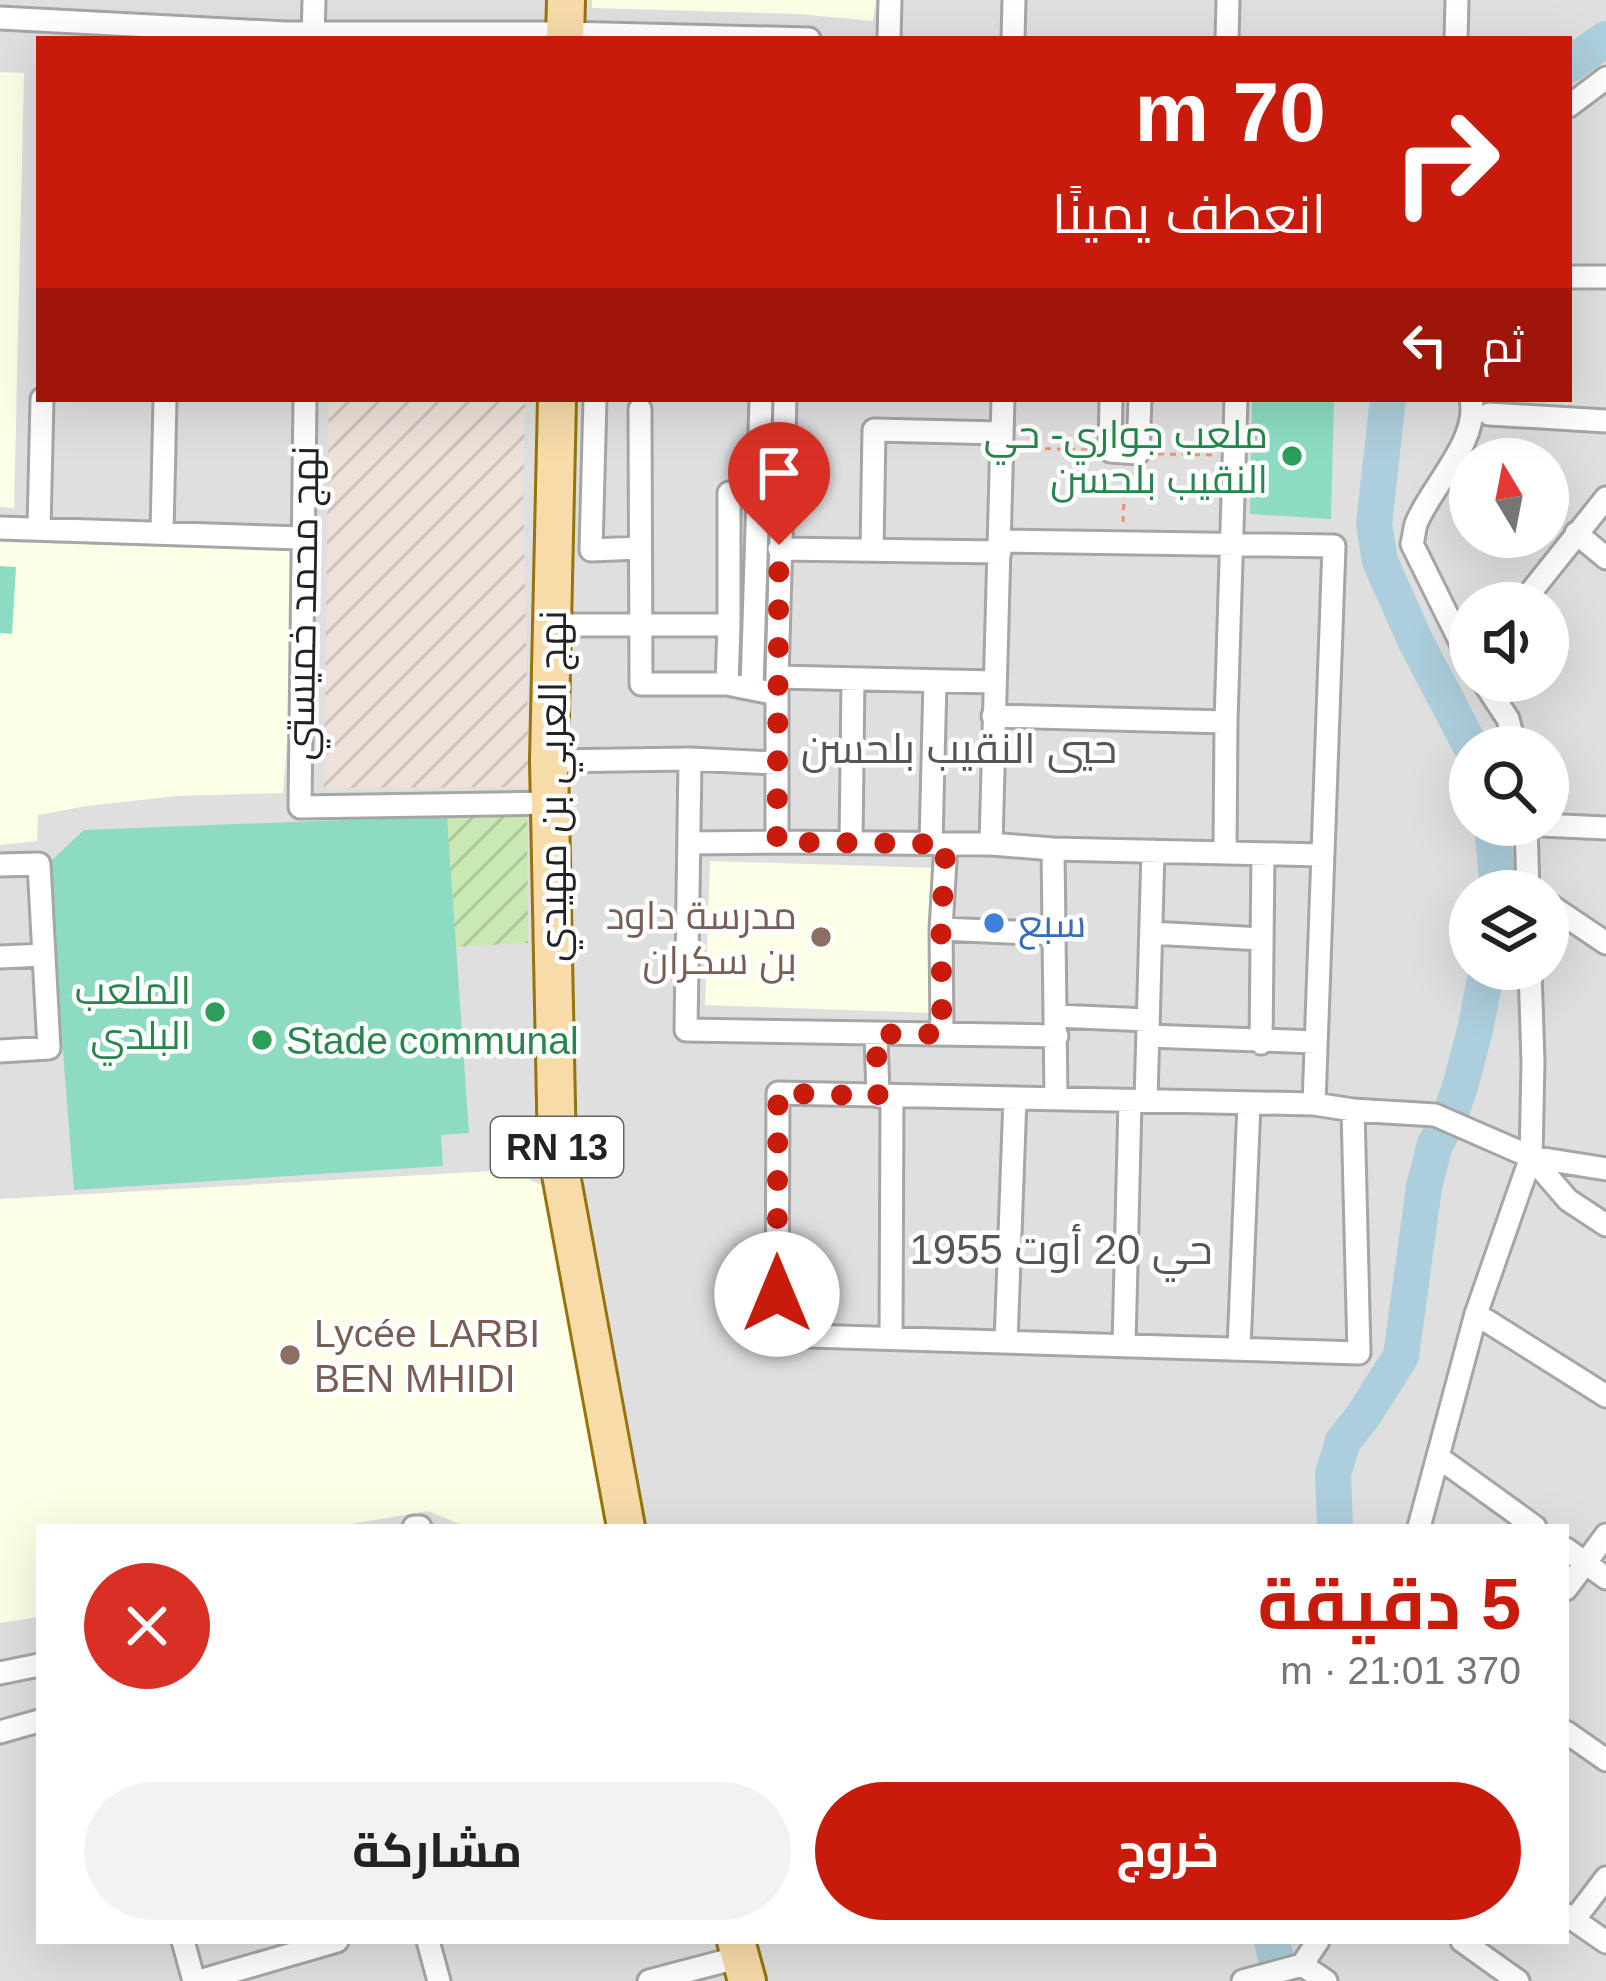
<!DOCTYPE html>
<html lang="ar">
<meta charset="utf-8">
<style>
body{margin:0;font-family:Helvetica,Cairo,sans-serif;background:#f2f2f2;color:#222;direction:rtl;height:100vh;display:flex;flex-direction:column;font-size:45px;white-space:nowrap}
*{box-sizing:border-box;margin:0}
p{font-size:39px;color:#767676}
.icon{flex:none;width:66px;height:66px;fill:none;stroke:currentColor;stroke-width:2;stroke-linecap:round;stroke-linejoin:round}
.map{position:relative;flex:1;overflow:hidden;direction:ltr}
.sheet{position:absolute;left:36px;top:1524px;width:1533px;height:420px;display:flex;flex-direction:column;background:#fff;border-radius:0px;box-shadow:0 12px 48px #0002;direction:rtl}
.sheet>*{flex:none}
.hud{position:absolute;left:36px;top:36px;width:1536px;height:366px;border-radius:0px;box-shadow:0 12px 48px #0002;direction:rtl;background:#c81b0c;color:#fff;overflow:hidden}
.needle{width:78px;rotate:350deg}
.buttons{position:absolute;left:1449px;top:438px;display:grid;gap:24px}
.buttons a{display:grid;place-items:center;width:120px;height:120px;border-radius:50%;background:#fff;box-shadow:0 12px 48px #0002;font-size:60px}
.pin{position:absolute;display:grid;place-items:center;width:102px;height:102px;color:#fff;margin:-123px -51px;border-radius:50% 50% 50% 0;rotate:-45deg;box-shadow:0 0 12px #0007}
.pin .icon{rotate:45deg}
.me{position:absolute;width:132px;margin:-66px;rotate:0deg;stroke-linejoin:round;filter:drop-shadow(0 0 9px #0008)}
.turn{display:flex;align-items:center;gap:42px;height:252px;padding:0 48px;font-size:54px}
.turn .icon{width:156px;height:156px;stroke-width:2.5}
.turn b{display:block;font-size:84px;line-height:102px}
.then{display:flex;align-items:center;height:114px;padding:0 48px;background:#0003;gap:24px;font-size:45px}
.round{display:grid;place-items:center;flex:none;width:126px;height:126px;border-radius:63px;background:#f2f2f2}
.summary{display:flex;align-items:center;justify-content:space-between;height:204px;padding:0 48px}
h1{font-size:72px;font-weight:700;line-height:90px;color:#c81b0c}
.button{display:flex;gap:24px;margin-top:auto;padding:24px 48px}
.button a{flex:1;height:138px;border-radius:72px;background:#c81b0c;color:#fff;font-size:48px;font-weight:700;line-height:138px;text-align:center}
.button a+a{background:#f2f2f2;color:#222}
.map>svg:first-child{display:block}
.residential{fill:#e0dfdf;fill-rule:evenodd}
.education{fill:#fcfee6}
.military{fill:url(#military-furrows)}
.garden{fill:url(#garden-furrows)}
.pitch{fill:#8ddbc3}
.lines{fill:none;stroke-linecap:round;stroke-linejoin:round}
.river{stroke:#adcedc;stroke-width:36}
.street-casing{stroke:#a6a6a6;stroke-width:27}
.primary-casing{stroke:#977309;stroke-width:42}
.path{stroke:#f28f79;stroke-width:3;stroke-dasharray:6 6;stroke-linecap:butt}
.street{stroke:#fff;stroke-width:21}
.primary{stroke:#f7dba9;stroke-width:36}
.route{stroke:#c81b0c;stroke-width:21;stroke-dasharray:0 37.8}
.leisure-dot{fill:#2e9e5b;stroke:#fff;stroke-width:4.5}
.shop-dot{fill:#3f7fe0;stroke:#fff;stroke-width:4.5}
.education-dot{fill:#8d6e63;stroke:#fff;stroke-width:4.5}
.labels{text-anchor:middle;stroke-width:9;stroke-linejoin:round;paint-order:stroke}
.shield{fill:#fff;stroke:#646464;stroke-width:3}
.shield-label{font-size:36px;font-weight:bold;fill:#222}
.leisure-label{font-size:39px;fill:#27864d;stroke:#fff;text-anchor:end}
.street-label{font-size:39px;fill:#222;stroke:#fff}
.education-label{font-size:39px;fill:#785e54;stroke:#fff;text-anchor:end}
.shop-label{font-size:39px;fill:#366cbe;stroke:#fff;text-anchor:start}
.neighbourhood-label{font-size:42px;fill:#555;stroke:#fff}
</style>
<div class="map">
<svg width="1606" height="1981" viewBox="0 0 1606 1981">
<defs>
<pattern id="military-furrows" width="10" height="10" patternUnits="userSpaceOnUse" patternTransform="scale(3)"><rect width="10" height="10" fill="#eee1da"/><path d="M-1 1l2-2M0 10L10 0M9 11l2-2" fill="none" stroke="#ccc1bb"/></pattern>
<pattern id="garden-furrows" width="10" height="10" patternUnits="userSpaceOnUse" patternTransform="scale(3)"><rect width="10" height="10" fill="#c9e8b3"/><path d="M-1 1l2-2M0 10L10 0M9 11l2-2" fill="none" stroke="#acc79a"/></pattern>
</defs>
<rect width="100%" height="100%" fill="#f1efe9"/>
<path class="residential" d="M0,0H1606V1981H0ZM39,39H1569V399H39ZM1470,459H1548V537H1470ZM1470,603H1548V681H1470ZM1470,747H1548V825H1470ZM1470,891H1548V969H1470ZM39,1527H1566V1941H39Z"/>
<path class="education" d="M592,0H876L873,21L798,14L592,8Z
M0,72L24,73L14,508L0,507Z
M0,542L290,550L289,718L283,793L178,796L86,806L38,815L37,841L0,845Z
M710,861L937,868L932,1013L705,1005Z
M509,1170L543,1186L613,1515L605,1527H467L428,1511L333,1527H39V1617L0,1623V1199Z"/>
<path class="military" d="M329,399H528L525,402L523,488L529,787L324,788Z"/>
<path class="garden" d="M527,812L528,943L456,947L447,816Z"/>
<path class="pitch" d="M1252,399H1334L1331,519L1250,514Z
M0,566L16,567L12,634L0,633Z
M447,816L469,1133L441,1135L443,1166L74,1190L48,864L84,830Z"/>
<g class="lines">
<path class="river" d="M1569,65L1606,39
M1388,399L1374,524L1380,561L1415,640L1471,747
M1492,825L1498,891
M1335,1527L1333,1474L1343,1441L1363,1416L1401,1356L1424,1187L1435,1144L1447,1124L1460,1087L1475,1030L1487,969
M1272,1941L1281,1981"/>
<defs>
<path id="street" d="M0,18L286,33H565L809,39
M313,39L314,0
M889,39L890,0
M1013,39L1014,0
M1227,39L1228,0
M1456,39L1457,0
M1569,106L1606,78
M1569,277H1606
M305,399L300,807L550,803
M595,399L591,550L640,548
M785,399L777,677V842L991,844L1053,849L1321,855
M1111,399L1110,451L1138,453L1140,399
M640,409L641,684H727
M1489,414L1606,421
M729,493V625
M0,528L302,538
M39,529L42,399
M162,532L165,399
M1576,533L1606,558
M1000,541L1334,546L1314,1104
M779,549L1000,552
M872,550L874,430L1001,433
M1522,603L1606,498
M550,625H729L727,684L777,694
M1470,661L1412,544C1414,537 1414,531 1416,524C1430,488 1480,440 1471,399
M777,677L994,682
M1483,681L1508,719L1515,747
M752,687L761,399
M993,716L1226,722
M690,759L686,1030L1057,1036
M549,761L690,759L776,763
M1526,825L1528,891
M1541,825L1606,828
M689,843L777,842
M851,843L853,679
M931,843L935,681
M991,844L1003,399
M1053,849L1056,1099
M1225,852L1226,722L1236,399
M0,865L39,864L49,1048L0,1051
M1548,904L1606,943
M941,929L1055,934
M1151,933L1262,939
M0,957L44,955
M1056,1016L1148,1020
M876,1034L878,1096
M942,1034L941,929L946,844
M1148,1036L1316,1042
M1261,1043L1263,854
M1146,1100L1153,851
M1353,1110L1359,1353L777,1335L778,1093L1314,1104L1353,1110L1435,1115L1531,1157L1606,1169
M1531,1157L1568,1200L1606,1225
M1476,1314L1606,1396
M891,1338L892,1096
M1006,1342L1015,1098
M1124,1345L1130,1101
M1239,1349L1249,1103
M1438,1457L1535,1527
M414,1527H420
M1419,1527L1476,1314L1531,1157L1533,1062L1530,969
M1566,1549L1606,1578
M1566,1589L1606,1535
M0,1673L39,1665
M0,1732L39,1721
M1566,1732L1606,1760
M1567,1915L1606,1942
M1574,1920L1606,1878
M183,1941L194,1981
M428,1941L439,1981
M1462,1941L1518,1981
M1302,1965L1326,1981
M199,1981L337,1941
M649,1981L740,1957
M1243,1981L1302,1965L1318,1941"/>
<path id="primary" d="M565,39L566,0
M557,399L549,761L557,1153L626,1527
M736,1941L747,1981"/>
</defs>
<use href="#street" class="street-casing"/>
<use href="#primary" class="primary-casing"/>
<path class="path" d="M1021,448L1090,450
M1158,454L1214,455
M1123,522L1125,472"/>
<use href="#street" class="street"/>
<use href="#primary" class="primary"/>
</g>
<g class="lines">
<path class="route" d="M777,1294L778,1093L878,1096L876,1034H942L941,929L946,844L777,842L779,545"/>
</g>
<g class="leisure-dot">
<circle cx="1292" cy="456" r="12"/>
<circle cx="215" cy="1012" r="12"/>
<circle cx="262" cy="1040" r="12"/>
</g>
<circle class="shop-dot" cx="994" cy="923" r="12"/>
<g class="education-dot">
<circle cx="821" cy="937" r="12"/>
<circle cx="290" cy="1355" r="12"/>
</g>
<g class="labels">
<rect class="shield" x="491" y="1117" width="132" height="60" rx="9"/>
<g class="shield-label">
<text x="557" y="1160">RN 13</text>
</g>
<g class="leisure-label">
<text x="1268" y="448">ملعب جواري- حي<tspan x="1268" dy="45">النقيب بلحسن</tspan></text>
<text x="191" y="1004">الملعب<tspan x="191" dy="45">البلدي</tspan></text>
<text x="286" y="1054" text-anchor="start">Stade communal</text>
</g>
<g class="street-label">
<text transform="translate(302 603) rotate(-89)" y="14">نهج محمد خميستي</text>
<text transform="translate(552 786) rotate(-90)" y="14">نهج العربي بن مهيدي</text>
</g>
<g class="education-label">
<text x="797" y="929">مدرسة داود<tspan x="797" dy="45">بن سكران</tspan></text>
<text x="314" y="1347" text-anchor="start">Lycée LARBI<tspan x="314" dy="45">BEN MHIDI</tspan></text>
</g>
<g class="shop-label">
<text x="1018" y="937">سبع</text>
</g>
<g class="neighbourhood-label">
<text x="959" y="763">حيي النقيب بلحسن</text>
<text x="1061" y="1264">حي 20 أوت 1955</text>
</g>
</g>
</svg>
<div class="buttons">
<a><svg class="needle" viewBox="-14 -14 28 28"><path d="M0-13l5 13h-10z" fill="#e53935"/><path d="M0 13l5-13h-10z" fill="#767676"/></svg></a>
<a><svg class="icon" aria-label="sound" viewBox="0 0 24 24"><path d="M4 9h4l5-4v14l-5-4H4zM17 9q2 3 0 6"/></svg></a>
<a><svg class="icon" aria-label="search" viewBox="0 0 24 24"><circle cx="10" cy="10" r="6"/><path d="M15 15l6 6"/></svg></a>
<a><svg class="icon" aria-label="layers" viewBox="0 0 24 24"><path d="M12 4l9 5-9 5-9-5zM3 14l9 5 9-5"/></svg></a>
</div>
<div class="pin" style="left:779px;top:545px;background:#d93025"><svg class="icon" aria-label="arrive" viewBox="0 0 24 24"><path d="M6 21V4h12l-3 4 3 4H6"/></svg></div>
<svg class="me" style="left:777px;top:1294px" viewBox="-20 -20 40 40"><circle r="19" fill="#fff"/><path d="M0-13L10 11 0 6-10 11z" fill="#c81b0c"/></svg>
<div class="hud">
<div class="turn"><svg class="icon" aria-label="right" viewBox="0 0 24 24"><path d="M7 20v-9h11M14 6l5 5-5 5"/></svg><div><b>70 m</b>انعطف يمينًا</div></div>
<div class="then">ثم<svg class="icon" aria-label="left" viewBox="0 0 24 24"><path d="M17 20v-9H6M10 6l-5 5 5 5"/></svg></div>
</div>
<section class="sheet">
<div class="summary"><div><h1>5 دقيقة</h1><p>370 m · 21:01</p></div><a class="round" style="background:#d93025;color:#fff"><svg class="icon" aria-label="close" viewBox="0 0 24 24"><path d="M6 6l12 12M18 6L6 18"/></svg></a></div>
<div class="button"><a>خروج</a><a>مشاركة</a></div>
</section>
</div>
